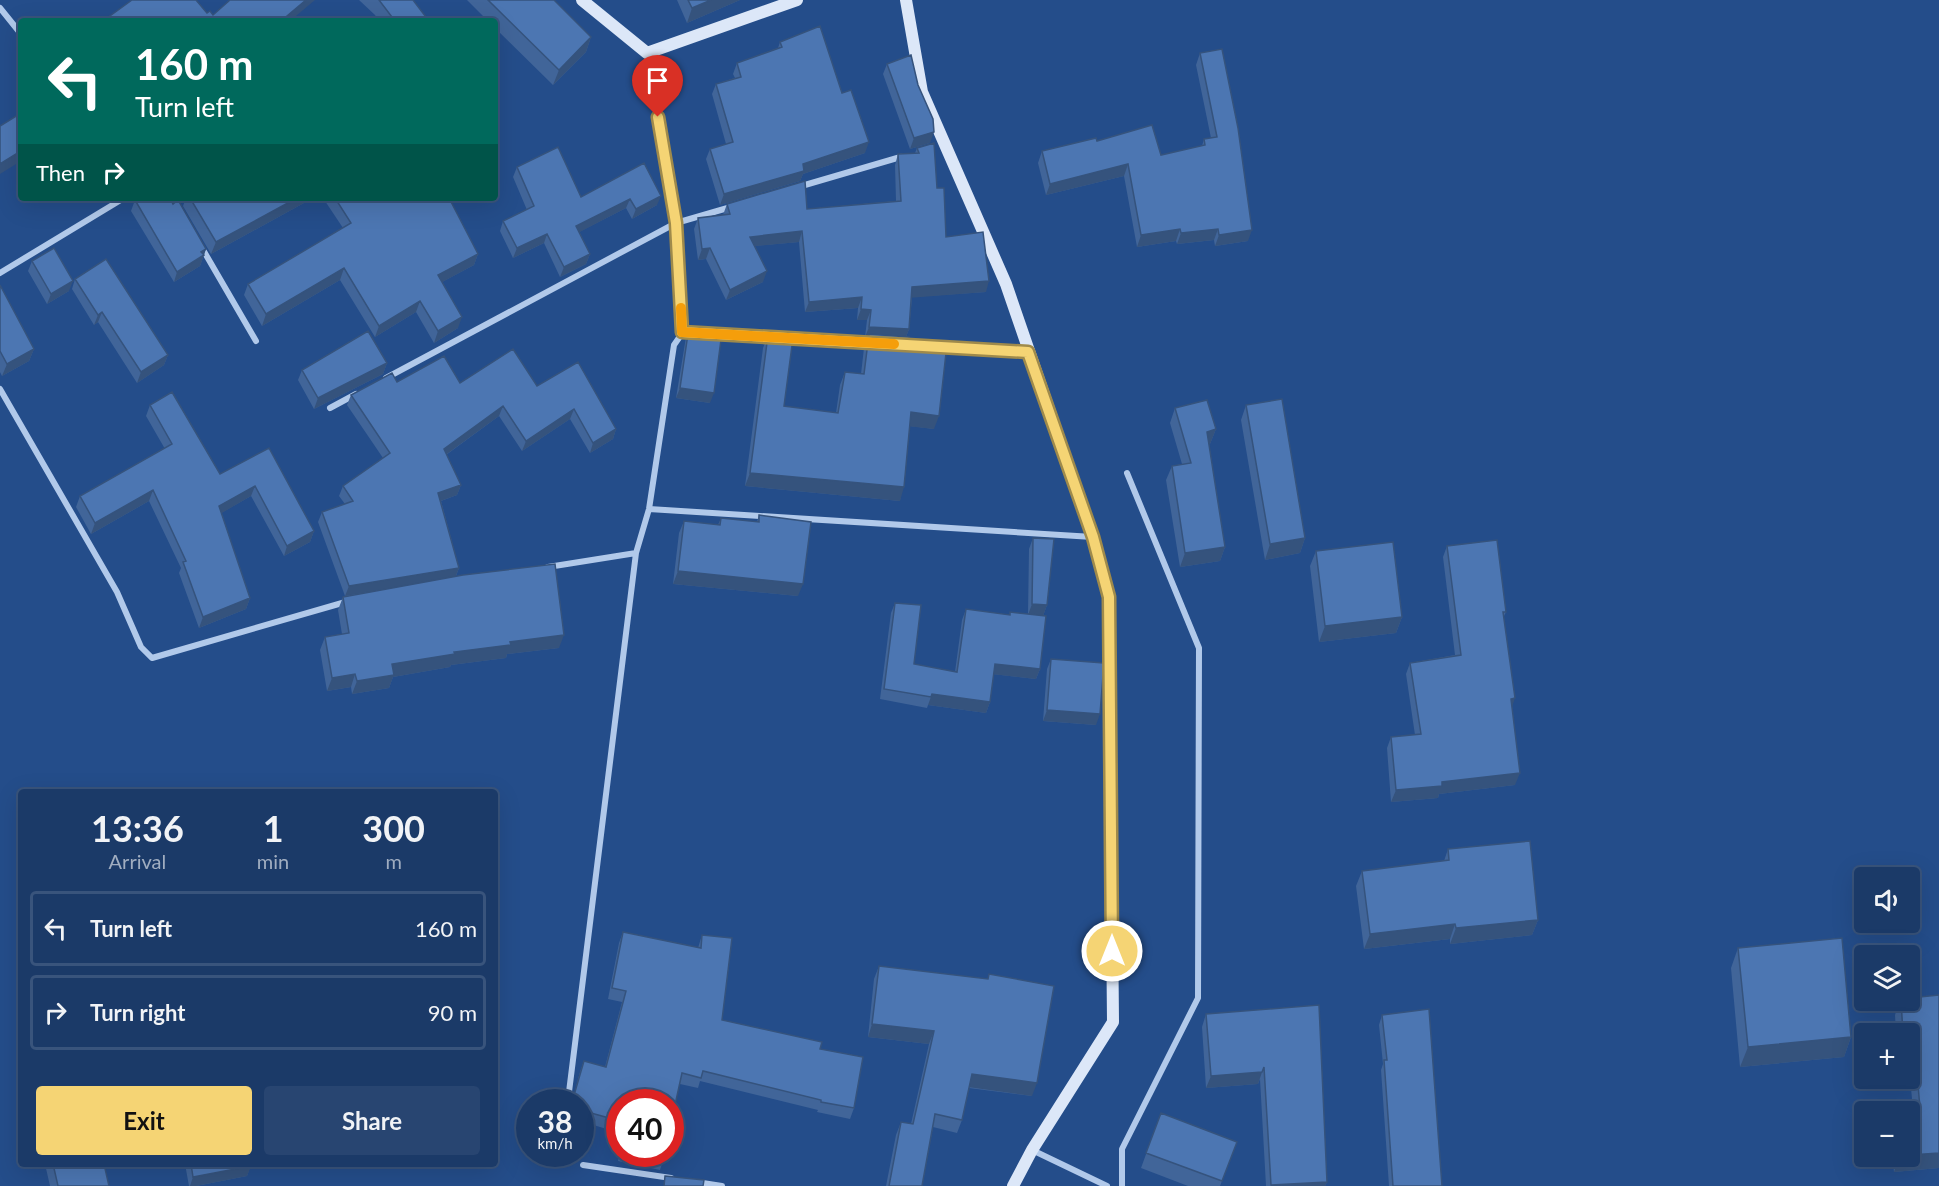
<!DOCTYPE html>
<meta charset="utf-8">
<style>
body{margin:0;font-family:Lato,sans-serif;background:#284571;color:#f1f3f6;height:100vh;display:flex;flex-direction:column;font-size:22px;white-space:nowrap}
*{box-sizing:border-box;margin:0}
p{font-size:20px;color:#a0adc0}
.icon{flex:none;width:33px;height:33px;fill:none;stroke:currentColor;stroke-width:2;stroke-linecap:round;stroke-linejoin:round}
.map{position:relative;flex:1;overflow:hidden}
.details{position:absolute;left:18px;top:789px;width:480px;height:378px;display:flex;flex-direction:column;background:#1b3a68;border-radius:6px;box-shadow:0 6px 24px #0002,0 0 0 2px #39547c}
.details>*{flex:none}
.hud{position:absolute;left:18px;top:18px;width:480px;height:183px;border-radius:6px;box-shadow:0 6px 24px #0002,0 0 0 2px #39547c;background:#00695c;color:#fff;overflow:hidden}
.fabs{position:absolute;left:1854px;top:867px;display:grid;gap:12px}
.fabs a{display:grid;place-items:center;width:66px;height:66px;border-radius:6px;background:#1b3a68;box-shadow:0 6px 24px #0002,0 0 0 2px #39547c;font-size:30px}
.speed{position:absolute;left:516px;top:1089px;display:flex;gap:12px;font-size:30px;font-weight:700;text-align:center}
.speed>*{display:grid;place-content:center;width:78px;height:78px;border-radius:50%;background:#1b3a68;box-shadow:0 6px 24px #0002,0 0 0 2px #39547c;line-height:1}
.speed small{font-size:15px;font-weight:400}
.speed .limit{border:9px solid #d22;background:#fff;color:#111}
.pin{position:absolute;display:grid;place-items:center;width:51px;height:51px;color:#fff;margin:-62px -26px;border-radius:50% 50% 50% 0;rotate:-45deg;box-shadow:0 0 6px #0007}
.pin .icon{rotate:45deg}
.me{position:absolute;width:66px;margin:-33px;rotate:0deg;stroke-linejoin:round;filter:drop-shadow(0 0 4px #0008)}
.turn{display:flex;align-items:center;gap:21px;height:126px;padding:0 18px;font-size:27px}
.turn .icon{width:78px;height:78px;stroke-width:2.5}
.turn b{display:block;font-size:42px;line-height:51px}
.then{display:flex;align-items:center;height:57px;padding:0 18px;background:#0003;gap:12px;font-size:22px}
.eta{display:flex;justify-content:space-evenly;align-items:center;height:102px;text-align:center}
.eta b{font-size:36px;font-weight:700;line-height:42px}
.action{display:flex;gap:12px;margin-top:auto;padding:12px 18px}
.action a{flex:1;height:69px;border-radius:6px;background:#f5d474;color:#111;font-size:24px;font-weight:700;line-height:69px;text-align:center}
.action a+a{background:#284571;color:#f1f3f6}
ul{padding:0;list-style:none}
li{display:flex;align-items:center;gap:18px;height:75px;margin:0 12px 9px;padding:0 6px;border:3px solid #39547c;border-radius:6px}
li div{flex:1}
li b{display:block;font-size:22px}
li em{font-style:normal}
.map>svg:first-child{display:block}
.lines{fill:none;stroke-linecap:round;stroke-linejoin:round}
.street{stroke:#b1c9ea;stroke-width:6}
.secondary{stroke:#dce7f8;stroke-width:12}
.wall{fill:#416599}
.shaded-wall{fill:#35537d}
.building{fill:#4c76b2;stroke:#35537d;stroke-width:1.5}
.route-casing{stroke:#9f8a4b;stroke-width:15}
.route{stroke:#f5d474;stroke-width:10}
.slow{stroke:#f59e0b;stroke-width:10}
</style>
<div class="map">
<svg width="1939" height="1186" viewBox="0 0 1939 1186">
<rect width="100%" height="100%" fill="#244d8a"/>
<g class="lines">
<path class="street" d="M0,8L21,34
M798,187L904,156
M173,198L179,208
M202,248L256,341
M0,273L124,198
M716,334L775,337
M785,338L874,343
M917,346L1028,352
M386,378L676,223L731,207
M0,389L117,592L141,647L152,658L349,601
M330,408L356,394
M649,509L1093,537
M548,567L636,553
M569,1092L636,553L649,509L674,345L683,332L676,223L647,53
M1032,1150L1107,1186
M583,1165L671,1178
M696,1182L722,1186
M1122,1186V1149L1198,998L1199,648L1127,473"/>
<path class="secondary" d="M582,0L647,53L797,0
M906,0L922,92L1006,284L1093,537L1109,597L1113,1022L1032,1150L1013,1186"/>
</g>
<path class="wall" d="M359,0H413L429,21H379L375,15Z
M467,0H554L591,37L586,52L553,85L495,28V21H488Z
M677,0H740L687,23Z
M780,42L842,93L865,153L803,174L800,181L720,205L706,159L710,149L726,144L712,94L716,84L735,78L733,74L737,63L778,48Z
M1200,53L1248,241L1215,246L1214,240L1177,244L1176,241L1137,247L1124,176L1046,195L1038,163L1042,151L1097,141L1161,155L1202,146L1204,139L1211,138L1196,65Z
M887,64L930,143L910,149L883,74Z
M917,148L937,188L946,237L986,292L912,297L909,329L906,337L909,344L922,350L934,429L910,426L900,501L745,486L763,348L768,335L784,406L836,413L840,385L845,372L861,374L864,348L868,337H865L867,320H857L858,308L805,312L799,242L754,246L763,282L726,300L706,259L698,260L694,229L698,218L723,215L727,204L807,209L896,201L895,165L898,154L915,153Z
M644,163L657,205L632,219L626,208L579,232L590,254L586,264L560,277L544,243L513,258L500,231L503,221L527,210L513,177L517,167L581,197Z
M186,198H234L235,201L240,198H313L211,254L183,206Z
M323,198H449L478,254L474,265L442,282L458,328L434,343L416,312L375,337L340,280L262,326L244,295L248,284L343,228Z
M135,200L173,204L206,249L200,266L174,282L131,211Z
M32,261L69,291L47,304L28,271Z
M75,279L168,355L164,365L137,383L98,322L94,325L72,289Z
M0,285L34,349L29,361L2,376L0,372Z
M689,327L710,403L676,398L686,337Z
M387,363L383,374L314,409L298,380L302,370Z
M397,382L537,386L616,429L613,439L590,453L570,419L522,451L499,416L446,455L461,485L457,495L441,501L459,568L456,576L559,648L507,654L506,658L451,665L450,667L393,677L389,688L352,694L351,687L327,691L320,650L325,637L342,634L338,610L343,597L345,596L318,522L322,512L345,504L339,496L343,486L383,458L347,405L351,395Z
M150,405L220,474L269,448L314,531L310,542L284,556L251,496L221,513L250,598L246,609L199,628L179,573L181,568L149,501L91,534L76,507L80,496L165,449L146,416Z
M1246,405L1305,538L1300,553L1265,560L1241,420Z
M1175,408L1216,429L1210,444H1209L1225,547L1220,561L1180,567L1166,480L1172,466L1182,464L1170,423Z
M759,515L798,596L673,584L679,533L684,521L718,525L721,518L757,522Z
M1033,538L1047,605L1043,616L1040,669L1036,679L993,674L990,702L986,713L928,705L927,708L880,699L891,613L895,603L914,664L955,672L962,620L966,609L1009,615L1010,612L1028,614L1029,549Z
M1447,546L1506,612L1503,618L1512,707L1515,785L1439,794L1438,798L1391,802L1387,748L1391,737L1415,735L1406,674L1410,663L1455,655L1443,557Z
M1316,551L1402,617L1396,633L1319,642L1310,566Z
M1051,659L1096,725L1043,721L1047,669Z
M1448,849L1538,920L1532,935L1450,944V939L1364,949L1356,886L1362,871L1444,861Z
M623,932L698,948L702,935L722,1020L820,1049L854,1108L850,1119L817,1112L818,1110L700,1081L698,1088L680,1084L620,1102V1133L580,1121V1102H572L580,1072L584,1061L605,1067L622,1002L608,999L619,943Z
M1738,948L1851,1037L1844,1057L1740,1067L1731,968Z
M879,966L988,979L989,974L1032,1096L969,1088L962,1120L957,1133L933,1127L922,1186H886L896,1135L901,1122L911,1124L929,1044L868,1037L874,979Z
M1939,995V1168L1894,1172L1892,1156H1910L1914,1121L1910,1077V1034H1896L1895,1015L1900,1000H1910Z
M1319,1005L1327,1182L1325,1186H1266L1260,1079L1258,1084L1206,1088L1202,1027L1206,1014Z
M1382,1015L1442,1186H1389L1381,1070L1383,1064L1379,1025Z
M1161,1113L1237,1142L1220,1186H1188L1141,1168Z
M620,1153V1154H665L660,1170L618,1161Z
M45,1164H104L109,1186H50Z
M185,1164H251L247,1176L196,1186H189Z"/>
<path class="shaded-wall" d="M306,0H315L290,21H281Z
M711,0H740L687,23L692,8Z
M591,37L586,52L553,85L559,70Z
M934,132L930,143L910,149L914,138Z
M869,142L865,153L803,174L800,181L720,205L724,194L803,164Z
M21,151V161L0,174V164Z
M1128,164L1124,176L1046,195L1050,184Z
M661,196L657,205L632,219L636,209Z
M297,198H313L211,254L216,242Z
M630,199L626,208L572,236L576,226Z
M1180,229L1176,241L1137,247L1141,235Z
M1218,229L1214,240L1177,244L1181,233Z
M1252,230L1248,241L1215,246L1219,235Z
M802,231L799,242L746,247L750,237Z
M547,234L544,243L513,258L517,248Z
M710,248L706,259L698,260L702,249Z
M206,249L200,266L174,282L177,272Z
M478,254L474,265L433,287L438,275Z
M590,254L586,264L560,277L564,267Z
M344,268L340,280L262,326L266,314Z
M767,271L763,282L726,300L730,290Z
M73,281L69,291L47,304L51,294Z
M989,281L986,292L908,298L912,287Z
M862,297L858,308L805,312L809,302Z
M420,301L416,312L375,337L379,326Z
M861,309L871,310L867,320H857Z
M102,312L98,322L94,325L98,315Z
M462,317L458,328L434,343L438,331Z
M869,327L909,329L905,340L869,334L868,337H865Z
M34,349L29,361L2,376L7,364Z
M168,355L164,365L137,383L141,372Z
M387,363L383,374L314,409L318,398Z
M680,388L714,393L710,403L676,398Z
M503,406L499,416L440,459L444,449Z
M574,409L570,419L522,451L526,441Z
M911,412L939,416L934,429L906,426Z
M616,429L613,439L590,453L593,443Z
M1216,429L1210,444L1202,446L1207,432Z
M750,473L904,487L900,501L745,486Z
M461,485L457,495L435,503L438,493Z
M255,486L251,496L215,517L219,506Z
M153,490L149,501L91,534L95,523Z
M314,531L310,542L284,556L287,546Z
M1305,538L1300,553L1265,560L1270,544Z
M1225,547L1220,561L1180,567L1185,553Z
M459,568L455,578L345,596L349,586Z
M678,571L803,584L798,596L673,584Z
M250,598L246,609L199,628L203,617Z
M1032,604L1047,605L1043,616L1028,615Z
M1402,617L1396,633L1319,642L1325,626Z
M564,635L559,648L507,654L506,658L451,665L450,667L393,677L389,688L352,694L357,681L392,664L510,642Z
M995,664L1040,669L1036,679L991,674Z
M355,674L351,687L327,691L332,678Z
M932,694L990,702L986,713L928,705Z
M1515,698L1511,710V699Z
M1047,710L1100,714L1096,725L1043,721Z
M1520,773L1515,785L1439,794L1438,798L1391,802L1396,790L1442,782Z
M1538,920L1532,935L1450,944L1456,928Z
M1455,924L1450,939L1364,949L1370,934Z
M872,1024L934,1031L929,1044L868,1037Z
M1851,1037L1844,1057L1740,1067L1748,1047Z
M1910,1061H1916L1910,1077Z
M1262,1072L1258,1084L1206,1088L1211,1076Z
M972,1074L1037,1083L1032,1096L968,1087Z
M1939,1153V1168L1894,1172L1899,1156H1910V1155Z
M251,1166L247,1176L196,1186H190L193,1177Z
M1327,1182L1325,1186H1271V1185Z"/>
<path class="building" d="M132,0H196L207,13L210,11L213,15L230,0H306L281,21H103Z
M379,0H413L429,21H395Z
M488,0H554L591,37L559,70Z
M688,0H711L692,8Z
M820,26L842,93L851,90L869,142L803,164L804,171L724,194L710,149L733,142L716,84L741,77L737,63L782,47L780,42Z
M1222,49L1238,128L1252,230L1219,235L1218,229L1181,233L1180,229L1141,235L1128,164L1050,184L1042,151L1096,138L1097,141L1152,125L1161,155L1205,145L1204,139L1217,137L1200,53Z
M911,55L918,85L933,119L934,132L914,138L887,64Z
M21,113V151L0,164V126Z
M934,143L937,188H944L946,237L983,232L989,281L912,287L909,329L869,327L871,310L861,309L862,297L809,302L802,231L750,237L767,271L730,290L710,248L702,249L698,218L730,214L727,204L805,181L807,209L901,201L898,154L919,153L917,148Z
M558,147L581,197L644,163L661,196L636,209L630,199L576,226L590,254L564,267L547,234L517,248L503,221L534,206L517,167Z
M139,198H170L173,204L178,200L206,249L201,252L204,255L177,272L135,200Z
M190,198H234L235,201L240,198H297L216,242Z
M335,198H449L478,254L438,275L462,317L438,331L420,301L379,326L344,268L266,314L248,284L351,223Z
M54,248L73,281L51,294L32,261Z
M106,259L168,355L141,372L102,312L98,315L75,279Z
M0,285L34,349L7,364L0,351Z
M689,327L722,332L714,393L680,388Z
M368,331L387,363L318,398L302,370Z
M869,334L909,337V344L923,346L922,350L946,353L939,416L911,412L904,487L750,473L768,335L793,338L784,406L838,413L845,372L864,374Z
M513,349L537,386L578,362L616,429L593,443L574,409L526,441L503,406L444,449L461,485L438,493L459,568L349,586L322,512L353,501L343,486L390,453L351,395L392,373L397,382L444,356L460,383Z
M172,392L220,474L269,448L314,531L287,546L255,486L219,506L250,598L203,617L183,562L186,561L153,490L95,523L80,496L172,444L150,405Z
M1282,399L1305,538L1270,544L1246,405Z
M1207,400L1216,429L1207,432L1225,547L1185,553L1172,466L1191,463L1175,408Z
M759,515L811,522L803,584L678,571L684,521L720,525L721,518L759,522Z
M1033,538L1054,539L1047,605L1032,604Z
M1497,540L1506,612H1503L1515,698L1511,699L1520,773L1442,782V786L1396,790L1391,737L1421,734L1410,663L1461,655L1447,546Z
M1393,542L1402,617L1325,626L1316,551Z
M555,564L564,635L510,642L511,645L454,652L455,654L392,664L394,675L357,681L355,674L332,678L325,637L349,633L343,597L463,575Z
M895,603L921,605L914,664L957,672L966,609L1010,615V612L1046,616L1040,669L995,664L990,702L932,694L931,697L884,689Z
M1051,659L1104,663L1100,714L1047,710Z
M1530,841L1538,920L1456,928L1455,924L1370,934L1362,871L1449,860L1448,849Z
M623,932L701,948L702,935L732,938L722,1020L822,1042L820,1049L863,1057L854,1108L821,1102V1100L703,1071L701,1078L682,1073L670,1128V1102H620V1121L580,1110V1102H572L584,1061L606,1067L626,991L612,988Z
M1842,938L1851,1037L1748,1047L1738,948Z
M879,966L988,979L989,974L1054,986L1037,1083L972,1074L962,1120L935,1114L922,1186H889L901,1122L913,1124L934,1031L872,1024Z
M1939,995V1153L1910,1155V1121L1921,1120L1916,1061H1910V1034H1903L1901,1000H1910V998Z
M1319,1005L1327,1182L1271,1185L1264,1067L1262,1072L1211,1076L1206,1014Z
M1429,1009L1442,1186H1393L1384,1060H1387L1382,1015Z
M1161,1113L1237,1142L1222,1181L1146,1153Z
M637,1154H665L664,1159Z
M53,1164H104L109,1186H58Z
M191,1164H251V1166L193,1177Z
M665,1176L704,1180L703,1186H664Z"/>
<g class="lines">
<defs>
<path id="route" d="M658,117L676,223L682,332L1028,352L1093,537L1109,597L1112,951"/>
</defs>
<use href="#route" class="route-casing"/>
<use href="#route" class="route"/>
<path class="slow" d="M681,308L682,332L894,344"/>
</g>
</svg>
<div class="fabs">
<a><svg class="icon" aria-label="sound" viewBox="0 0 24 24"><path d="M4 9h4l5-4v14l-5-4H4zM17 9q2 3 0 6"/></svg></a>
<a><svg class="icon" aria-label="layers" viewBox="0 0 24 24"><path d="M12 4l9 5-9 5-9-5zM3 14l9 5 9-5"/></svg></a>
<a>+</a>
<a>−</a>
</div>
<div class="speed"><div>38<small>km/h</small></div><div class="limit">40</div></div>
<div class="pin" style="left:658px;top:117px;background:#d93025"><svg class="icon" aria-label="arrive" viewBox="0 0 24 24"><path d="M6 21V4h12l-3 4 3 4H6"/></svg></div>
<svg class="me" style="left:1112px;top:951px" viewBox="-20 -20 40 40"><circle r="17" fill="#f5d474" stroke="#fff" stroke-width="3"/><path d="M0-11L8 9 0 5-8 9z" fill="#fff"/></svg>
<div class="hud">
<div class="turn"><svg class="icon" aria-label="left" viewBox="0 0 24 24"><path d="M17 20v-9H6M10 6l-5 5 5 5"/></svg><div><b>160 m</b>Turn left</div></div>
<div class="then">Then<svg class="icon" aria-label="right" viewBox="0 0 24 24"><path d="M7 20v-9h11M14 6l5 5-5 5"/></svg></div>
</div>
<section class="details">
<div class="eta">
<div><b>13:36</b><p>Arrival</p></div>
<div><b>1</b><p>min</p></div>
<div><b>300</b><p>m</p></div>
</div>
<ul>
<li><svg class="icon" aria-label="left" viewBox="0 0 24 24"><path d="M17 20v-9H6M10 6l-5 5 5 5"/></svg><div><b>Turn left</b></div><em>160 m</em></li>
<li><svg class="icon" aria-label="right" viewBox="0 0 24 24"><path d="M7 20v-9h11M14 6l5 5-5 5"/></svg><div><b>Turn right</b></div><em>90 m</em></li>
</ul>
<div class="action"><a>Exit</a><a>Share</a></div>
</section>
</div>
